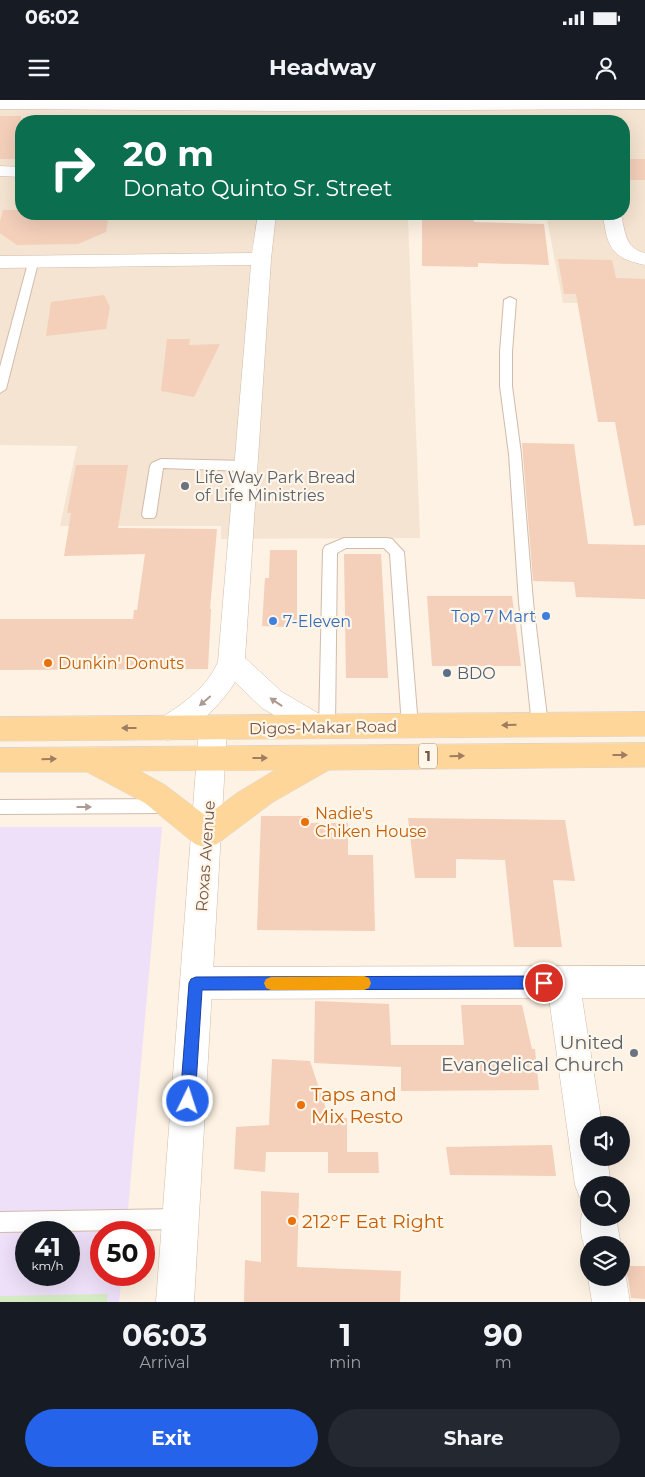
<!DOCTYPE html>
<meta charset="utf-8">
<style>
body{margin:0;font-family:Montserrat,sans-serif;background:#242831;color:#f1f3f6;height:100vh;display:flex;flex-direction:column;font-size:19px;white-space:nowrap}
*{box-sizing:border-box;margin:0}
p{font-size:16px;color:#9ea1a6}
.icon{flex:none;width:28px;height:28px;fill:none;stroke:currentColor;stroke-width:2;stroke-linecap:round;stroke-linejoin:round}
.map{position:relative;height:1202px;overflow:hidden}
.drawer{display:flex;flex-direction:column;background:#171b24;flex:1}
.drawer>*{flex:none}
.top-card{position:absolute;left:15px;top:15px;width:615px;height:105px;border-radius:20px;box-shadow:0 5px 20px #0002;background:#0b6e4f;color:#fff;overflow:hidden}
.buttons{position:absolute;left:580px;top:1016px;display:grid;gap:10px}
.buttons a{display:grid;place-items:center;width:50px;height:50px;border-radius:50%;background:#171b24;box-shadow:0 5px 20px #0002;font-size:25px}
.speed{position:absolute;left:15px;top:1121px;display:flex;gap:10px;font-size:25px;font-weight:700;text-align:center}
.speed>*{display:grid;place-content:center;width:65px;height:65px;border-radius:50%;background:#171b24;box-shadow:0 5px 20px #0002;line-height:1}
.speed small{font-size:12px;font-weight:400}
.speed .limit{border:8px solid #d22;background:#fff;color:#111}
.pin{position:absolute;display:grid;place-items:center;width:42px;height:42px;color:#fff;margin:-21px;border:2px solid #fff;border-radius:50%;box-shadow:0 1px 5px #0007}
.me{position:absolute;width:55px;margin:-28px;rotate:4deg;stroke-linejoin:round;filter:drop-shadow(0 0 4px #0008)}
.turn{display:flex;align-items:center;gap:18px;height:105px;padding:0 25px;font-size:22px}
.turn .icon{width:65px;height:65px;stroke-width:2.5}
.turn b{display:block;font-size:35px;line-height:42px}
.eta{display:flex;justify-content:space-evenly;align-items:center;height:85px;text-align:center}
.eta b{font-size:30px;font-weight:700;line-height:35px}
.action{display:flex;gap:10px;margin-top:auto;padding:10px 25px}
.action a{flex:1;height:58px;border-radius:30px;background:#2563eb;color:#fff;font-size:20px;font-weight:700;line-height:58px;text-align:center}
.action a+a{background:#242831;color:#f1f3f6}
.status{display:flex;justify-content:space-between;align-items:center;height:35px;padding:0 25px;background:#171b24;direction:ltr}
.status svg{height:14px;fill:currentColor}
header{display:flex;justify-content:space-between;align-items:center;height:65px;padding:0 25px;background:#171b24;font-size:22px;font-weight:700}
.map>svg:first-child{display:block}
.residential{fill:#f5e4d1;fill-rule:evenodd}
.education{fill:#efe0f9;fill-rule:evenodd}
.green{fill:#d4ebc1}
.building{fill:#f4cfba}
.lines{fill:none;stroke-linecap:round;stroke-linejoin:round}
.lane-casing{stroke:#d1bbac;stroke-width:2}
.street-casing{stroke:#d1bbac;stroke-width:1}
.secondary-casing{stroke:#d4bba9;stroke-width:1}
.primary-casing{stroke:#dcd3cf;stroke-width:1}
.lane{fill:#fff;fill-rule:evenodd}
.street{fill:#fff;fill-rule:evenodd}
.secondary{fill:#fff;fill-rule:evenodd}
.primary{fill:#ffd699;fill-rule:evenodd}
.oneway{fill:#ad9a91}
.oneway2{fill:#a07d60}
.route{fill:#2563eb;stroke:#184099}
.slow{fill:#f59e0b}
.worship-dot{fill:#6b7280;stroke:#fff6ea;stroke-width:2}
.shop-dot{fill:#3f7fe0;stroke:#fff6ea;stroke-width:2}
.food-dot{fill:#e8710a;stroke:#fff6ea;stroke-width:2}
.service-dot{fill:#5c6f8a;stroke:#fff6ea;stroke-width:2}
.labels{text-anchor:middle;stroke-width:4.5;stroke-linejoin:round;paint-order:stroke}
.shield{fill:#fff6ea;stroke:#a08779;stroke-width:1}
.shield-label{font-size:15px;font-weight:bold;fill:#775748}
.worship-label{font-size:16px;fill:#5b616d;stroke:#fff6ea;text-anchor:start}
.shop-label{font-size:16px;fill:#366cbe;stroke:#fff6ea;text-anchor:end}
.food-label{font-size:16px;fill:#c56008;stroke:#fff6ea;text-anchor:start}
.service-label{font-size:16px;fill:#4e5e75;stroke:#fff6ea;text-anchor:start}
.street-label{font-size:16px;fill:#775748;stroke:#fff6ea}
.near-worship-label{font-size:19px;fill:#5b616d;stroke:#fff6ea;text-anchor:end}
.near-food-label{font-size:19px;fill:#c56008;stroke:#fff6ea;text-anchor:start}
</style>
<div class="status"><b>06:02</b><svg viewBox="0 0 49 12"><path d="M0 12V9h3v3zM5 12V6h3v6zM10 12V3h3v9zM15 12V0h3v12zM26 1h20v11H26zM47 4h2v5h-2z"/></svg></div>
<header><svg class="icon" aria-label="menu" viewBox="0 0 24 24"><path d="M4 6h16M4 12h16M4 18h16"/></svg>Headway<svg class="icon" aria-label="person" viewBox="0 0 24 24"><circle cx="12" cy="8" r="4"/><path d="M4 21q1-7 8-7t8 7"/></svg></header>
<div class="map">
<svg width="645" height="1202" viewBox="0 0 645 1202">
<rect width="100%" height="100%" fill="#fdf2e3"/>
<path class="residential" d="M0,0H645V203H563L547,119L408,118L420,438L221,439V426H60L77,346L0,345ZM21,21H624V114H21Z"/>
<path class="education" d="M0,727H162L126,1132H101V1175H122L119,1202H0ZM26,1132H69V1175H26Z"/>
<path class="green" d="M108,1194L107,1202H0V1196Z"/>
<path class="building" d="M0,16H21V59H0Z
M624,59H645V80H624Z
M3,110H21V114H109L106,132L78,144L17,145L0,133V121Z
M422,114H473L474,122L544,124L549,165L478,163V167L422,166Z
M558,159L612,160L616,178L645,179V425L634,426L615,322H598L576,194H564Z
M104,195L110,207L106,229L46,236L51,202Z
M167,239H190L189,245L220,244L194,297L161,291Z
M522,343L574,344L588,444L645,445V499L576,497L574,482L533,481Z
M76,365H128L118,428L217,429L210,509H211L208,569L0,570V519H133L134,510H137L145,454L64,456L71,413H67Z
M270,450H297V520L286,527L262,526L265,478H269Z
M344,454H381L388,578H346Z
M427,496H512L521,566H432Z
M261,716H309V723H348V755H373L375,831L257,830Z
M408,718L565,720L575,781L553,780L562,847H514L505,760L456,759V778H415Z
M315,901L389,904L391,945H464L461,905H522L532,949H535L539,990L401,991V967L314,963Z
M272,959L310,961L329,1018H347V1052H378L379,1073H328V1052H266L265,1072L234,1069L236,1027L269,1025Z
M552,1045L556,1076L450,1075L446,1047Z
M261,1091L299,1093L297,1167L401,1171L400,1202H244L245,1160L261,1162Z
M622,1166H645V1199L631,1198L628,1178Z"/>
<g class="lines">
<defs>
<path id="lane" d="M33,160L38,163L6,289L0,293V267L28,163Z
M510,197L516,200L512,252V286L521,354L533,502L548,625L545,630L540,631L535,630L532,625L519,502L509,354L500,286V252L504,200Z
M161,359L246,361L250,363L252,366L250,369L246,371L163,368L156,415L154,418H144L142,415L150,366L152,363Z
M344,438H387L392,439L404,452L418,626L415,631L410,632L405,631L402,626L390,454L384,448H346L337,453L335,627L332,632L327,634L322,632L319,627L323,450L325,446Z
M168,699L174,701L176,706L174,711L168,713L0,714V700Z
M179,1109L186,1112L189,1119L186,1126L179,1129L0,1132V1112Z"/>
<path id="street" d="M0,0H645V9L277,11L0,9Z
M0,66L21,67V77L0,76Z
M258,114H276L271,159L245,558L282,592L328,619L332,627L328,635L318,639L308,635L262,608L235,582C225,600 190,637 168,640C165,640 160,638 157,636L153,628C159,617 169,613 179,606C195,594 210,581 218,562L251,165L0,168V156L252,153Z
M603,114H621C625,131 625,149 645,153V165C611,158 607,147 603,114Z
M645,866V898H582L602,1025H589V1058H607L611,1085H589V1101L580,1098L575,1085L549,898L196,899L184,894L180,883L184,872L196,867Z
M589,1103V1118H616L621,1145H589V1158C581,1140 577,1124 585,1105Z
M621,1167L626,1178L630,1202H592L588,1178L589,1176L621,1178Z"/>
<path id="secondary" d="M213,616L223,620L227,628L194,1202H156L199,628L203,620Z"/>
<path id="primary" d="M645,612V636L0,641V617Z
M645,643V667L329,670L273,702L217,744L206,748L195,744L145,703L87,672H0V648ZM275,670L237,693L206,716L165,685L140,671Z"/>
</defs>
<use href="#lane" class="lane-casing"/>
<use href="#street" class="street-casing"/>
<use href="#secondary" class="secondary-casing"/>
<use href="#primary" class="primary-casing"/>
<use href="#lane" class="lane"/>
<use href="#street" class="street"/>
<use href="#secondary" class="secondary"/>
<use href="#primary" class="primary"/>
</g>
<defs><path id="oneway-solid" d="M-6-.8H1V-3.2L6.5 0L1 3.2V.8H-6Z" transform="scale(1.25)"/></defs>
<g class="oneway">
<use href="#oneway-solid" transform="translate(205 601) rotate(139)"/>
<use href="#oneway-solid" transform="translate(276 602) rotate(-146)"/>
<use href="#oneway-solid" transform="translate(84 707)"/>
</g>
<g class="oneway2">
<use href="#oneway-solid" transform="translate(509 625) rotate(179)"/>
<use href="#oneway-solid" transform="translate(129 628) rotate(180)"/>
<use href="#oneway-solid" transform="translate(620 655)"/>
<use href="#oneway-solid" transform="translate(457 656) rotate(-1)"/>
<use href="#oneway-solid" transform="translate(260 658)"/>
<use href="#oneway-solid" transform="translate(49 659) rotate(-1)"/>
</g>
<path class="route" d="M544,876L549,878L551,883L549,887L544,889L202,890L195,1001L193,1006L188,1008L183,1006L180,1001L189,883L191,879L196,877Z"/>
<path class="slow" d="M364,876L369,878L371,883L369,888L364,890H271L266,888L264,883L266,879L271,877Z"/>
<g class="worship-dot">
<circle cx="185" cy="386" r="5"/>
<circle cx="634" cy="953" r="5"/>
</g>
<g class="shop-dot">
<circle cx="546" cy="516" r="5"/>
<circle cx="273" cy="521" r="5"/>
</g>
<g class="food-dot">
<circle cx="48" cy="563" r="5"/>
<circle cx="305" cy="722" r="5"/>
<circle cx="301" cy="1005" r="5"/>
<circle cx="292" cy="1121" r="5"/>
</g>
<circle class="service-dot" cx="447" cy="573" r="5"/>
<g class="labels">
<rect class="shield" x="419" y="643.5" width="18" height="25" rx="4"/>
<g class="shield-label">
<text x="428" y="661">1</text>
</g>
<g class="worship-label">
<text x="195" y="383">Life Way Park Bread<tspan x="195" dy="18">of Life Ministries</tspan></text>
</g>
<g class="shop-label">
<text x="536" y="522">Top 7 Mart</text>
<text x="283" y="527" text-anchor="start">7-Eleven</text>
</g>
<g class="food-label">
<text x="58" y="569">Dunkin' Donuts</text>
<text x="315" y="719">Nadie's<tspan x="315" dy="18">Chiken House</tspan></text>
</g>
<g class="service-label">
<text x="457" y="579">BDO</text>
</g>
<g class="street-label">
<text transform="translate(323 627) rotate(-1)" y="6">Digos-Makar Road</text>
<text transform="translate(205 756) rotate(-86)" y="6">Roxas Avenue</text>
</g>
<g class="near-worship-label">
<text x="624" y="949">United<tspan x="624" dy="22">Evangelical Church</tspan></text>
</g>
<g class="near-food-label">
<text x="311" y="1001">Taps and<tspan x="311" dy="22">Mix Resto</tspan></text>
<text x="302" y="1128">212°F Eat Right</text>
</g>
</g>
</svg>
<div class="buttons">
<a><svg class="icon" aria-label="sound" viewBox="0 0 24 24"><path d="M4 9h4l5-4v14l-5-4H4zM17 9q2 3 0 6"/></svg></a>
<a><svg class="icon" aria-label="search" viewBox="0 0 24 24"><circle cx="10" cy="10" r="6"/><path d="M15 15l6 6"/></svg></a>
<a><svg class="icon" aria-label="layers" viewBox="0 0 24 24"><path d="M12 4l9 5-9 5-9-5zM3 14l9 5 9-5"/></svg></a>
</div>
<div class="speed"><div>41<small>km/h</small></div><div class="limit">50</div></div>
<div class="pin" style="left:544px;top:883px;background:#d93025"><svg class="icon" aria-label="arrive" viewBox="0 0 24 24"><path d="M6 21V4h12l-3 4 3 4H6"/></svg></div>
<svg class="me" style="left:188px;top:1001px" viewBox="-20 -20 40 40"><circle r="17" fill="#2563eb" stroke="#fff" stroke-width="3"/><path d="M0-11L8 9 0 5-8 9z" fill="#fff"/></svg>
<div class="top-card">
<div class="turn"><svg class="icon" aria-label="right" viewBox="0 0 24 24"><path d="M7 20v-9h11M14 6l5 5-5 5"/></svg><div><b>20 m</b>Donato Quinto Sr. Street</div></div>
</div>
</div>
<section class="drawer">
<div class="eta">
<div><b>06:03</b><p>Arrival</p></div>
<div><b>1</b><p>min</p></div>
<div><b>90</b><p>m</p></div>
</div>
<div class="action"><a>Exit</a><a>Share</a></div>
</section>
